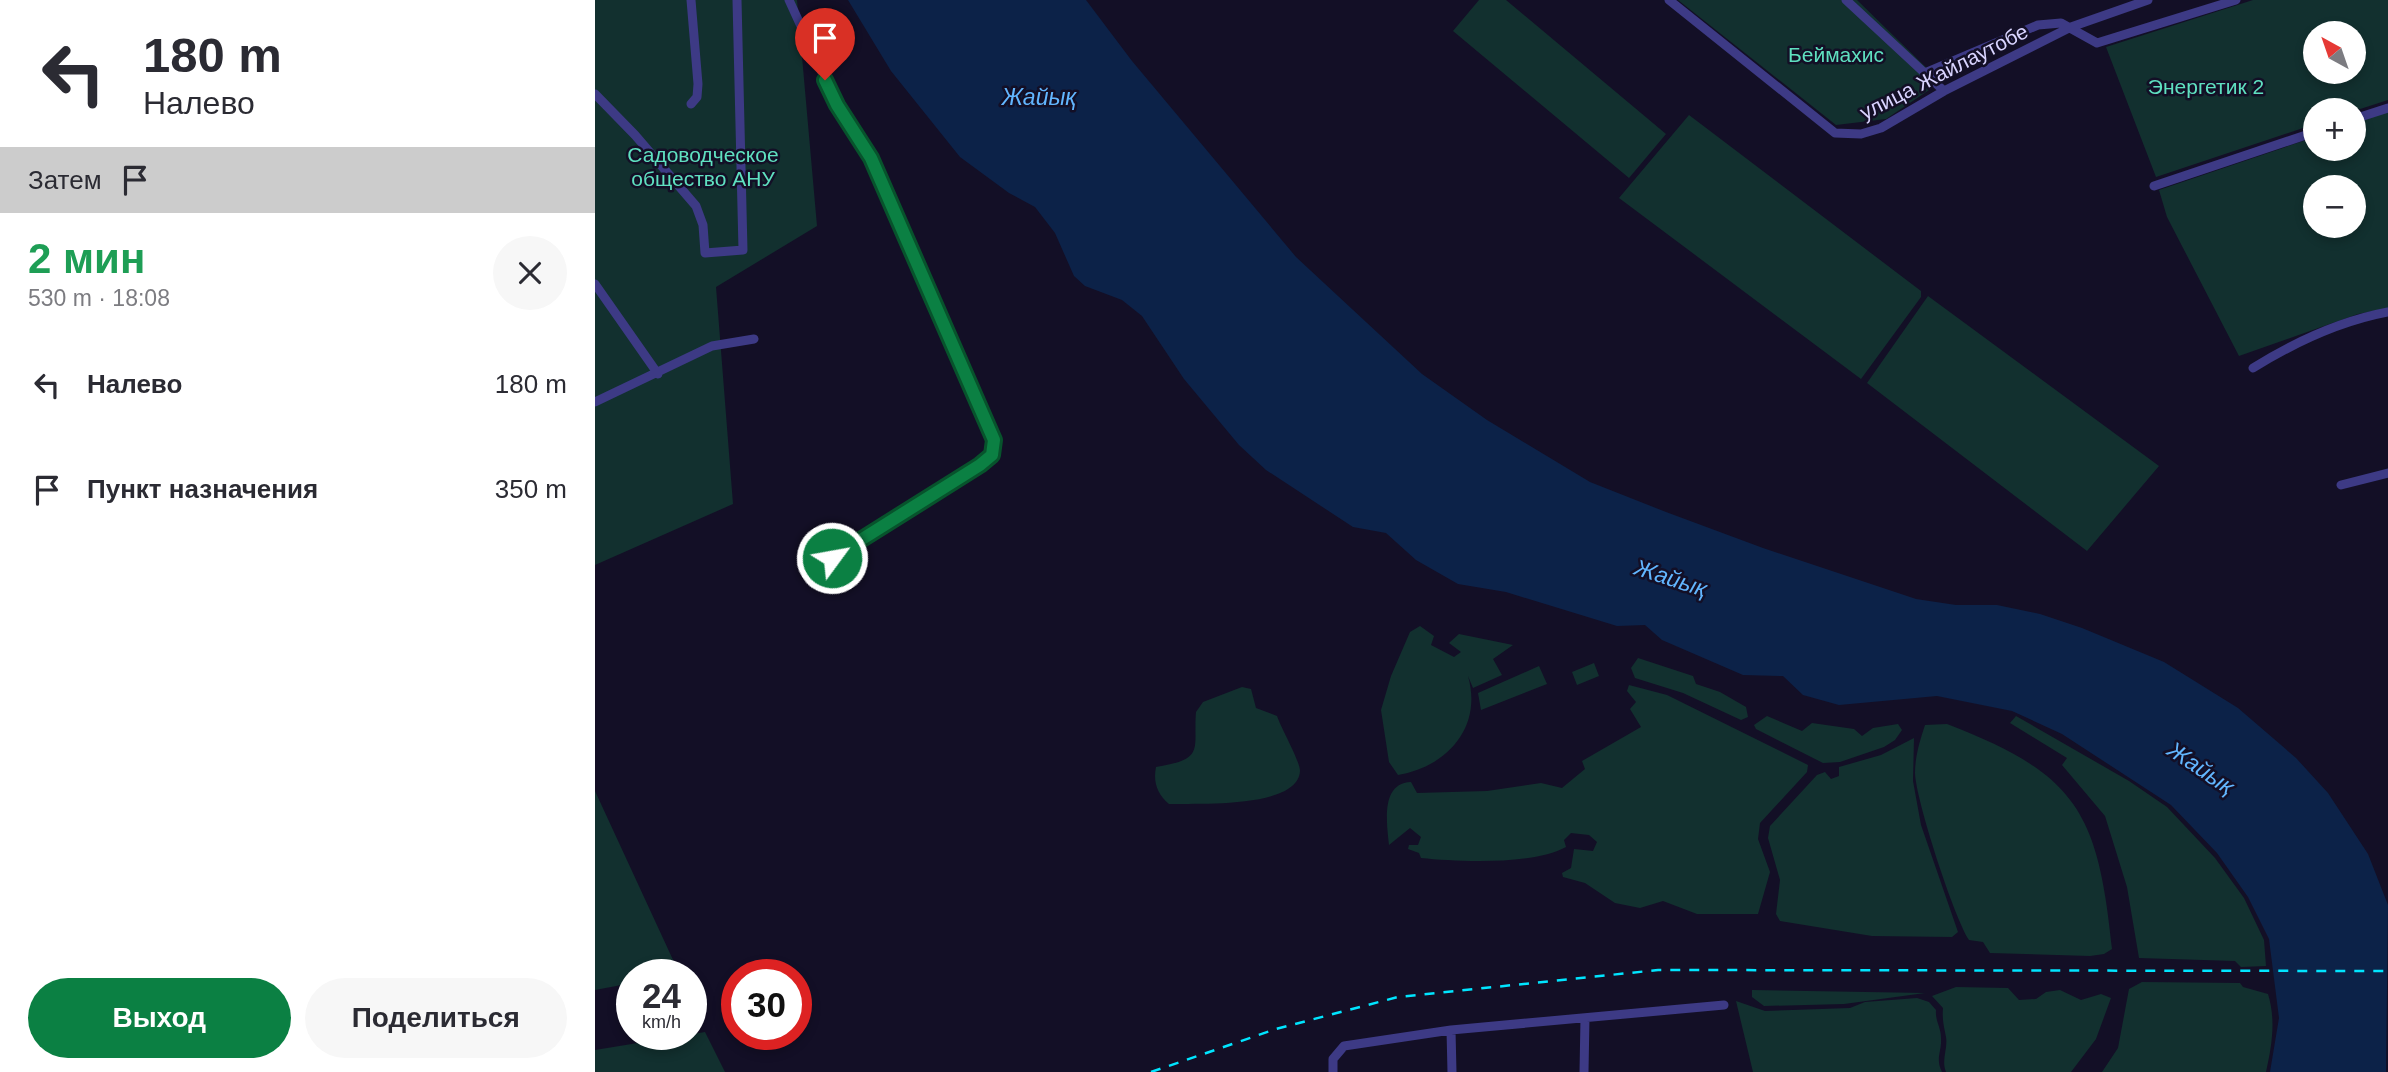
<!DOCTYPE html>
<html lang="ru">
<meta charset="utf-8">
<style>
body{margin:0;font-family:Helvetica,sans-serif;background:#f7f7f7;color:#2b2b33;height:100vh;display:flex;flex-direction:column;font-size:26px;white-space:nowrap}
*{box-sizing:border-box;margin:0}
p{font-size:23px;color:#7c7c81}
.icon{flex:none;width:38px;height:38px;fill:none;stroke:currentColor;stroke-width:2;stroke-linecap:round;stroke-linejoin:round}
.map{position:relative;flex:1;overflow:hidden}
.panel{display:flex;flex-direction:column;background:#fff;width:595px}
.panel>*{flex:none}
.banner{background:#fff;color:#2b2b33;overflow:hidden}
.needle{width:46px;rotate:320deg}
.tools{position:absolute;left:1708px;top:21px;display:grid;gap:14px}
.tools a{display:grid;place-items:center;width:63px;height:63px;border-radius:50%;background:#fff;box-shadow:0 4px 10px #0003;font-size:35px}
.speed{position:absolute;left:21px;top:959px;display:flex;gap:14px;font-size:35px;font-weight:700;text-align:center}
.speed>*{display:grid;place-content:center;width:91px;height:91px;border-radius:50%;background:#fff;box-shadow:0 4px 10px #0003;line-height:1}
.speed small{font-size:18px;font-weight:400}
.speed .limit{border:10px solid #d22;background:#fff;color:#111}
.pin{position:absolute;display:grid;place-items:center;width:60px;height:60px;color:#fff;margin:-72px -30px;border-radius:50% 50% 50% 0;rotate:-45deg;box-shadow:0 0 7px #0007}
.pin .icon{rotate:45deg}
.me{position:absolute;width:77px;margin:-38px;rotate:58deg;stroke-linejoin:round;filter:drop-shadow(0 0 5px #0008)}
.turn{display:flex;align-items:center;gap:24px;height:147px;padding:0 28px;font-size:32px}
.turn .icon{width:91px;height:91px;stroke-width:2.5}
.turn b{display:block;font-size:49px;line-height:60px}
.then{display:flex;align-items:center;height:66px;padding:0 28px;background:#0003;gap:14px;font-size:26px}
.round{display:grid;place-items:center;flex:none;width:74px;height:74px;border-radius:37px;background:#f7f7f7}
.head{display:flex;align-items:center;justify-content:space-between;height:119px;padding:0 28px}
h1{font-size:42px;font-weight:700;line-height:52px;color:#1e9e55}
.primary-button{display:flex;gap:14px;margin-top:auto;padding:14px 28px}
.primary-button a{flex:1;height:80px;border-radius:42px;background:#0b8043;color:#fff;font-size:28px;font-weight:700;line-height:80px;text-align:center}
.primary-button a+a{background:#f7f7f7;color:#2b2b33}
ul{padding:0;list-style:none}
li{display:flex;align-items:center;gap:21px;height:105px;padding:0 28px}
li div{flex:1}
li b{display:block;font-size:26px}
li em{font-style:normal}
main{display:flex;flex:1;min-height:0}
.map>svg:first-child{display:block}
.green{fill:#12302f;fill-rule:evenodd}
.water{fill:#0c2248}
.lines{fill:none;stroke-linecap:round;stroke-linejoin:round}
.minor{stroke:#3d3a85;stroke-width:9}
.rail{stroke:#00e5ff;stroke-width:2.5;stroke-dasharray:10 9;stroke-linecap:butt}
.route-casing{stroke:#07532c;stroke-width:18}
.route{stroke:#0b8043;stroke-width:12}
.labels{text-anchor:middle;stroke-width:5;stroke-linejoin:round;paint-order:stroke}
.park-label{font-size:21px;fill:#5fe0c0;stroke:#130f26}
.street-label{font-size:21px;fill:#d9d4ff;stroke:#130f26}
.water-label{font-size:23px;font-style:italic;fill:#62b6ff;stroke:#130f26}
</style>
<main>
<section class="panel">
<div class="banner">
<div class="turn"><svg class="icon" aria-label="left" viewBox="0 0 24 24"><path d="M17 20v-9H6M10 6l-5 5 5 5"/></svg><div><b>180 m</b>Налево</div></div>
<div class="then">Затем<svg class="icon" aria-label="arrive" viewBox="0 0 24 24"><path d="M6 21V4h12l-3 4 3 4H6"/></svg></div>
</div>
<div class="head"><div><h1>2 мин</h1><p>530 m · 18:08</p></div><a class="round"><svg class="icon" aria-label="close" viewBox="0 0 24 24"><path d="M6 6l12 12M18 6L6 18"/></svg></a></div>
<ul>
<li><svg class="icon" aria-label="left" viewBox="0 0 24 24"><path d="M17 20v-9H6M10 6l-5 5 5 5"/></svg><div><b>Налево</b></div><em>180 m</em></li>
<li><svg class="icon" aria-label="arrive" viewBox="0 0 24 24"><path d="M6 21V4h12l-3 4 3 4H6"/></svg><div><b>Пункт назначения</b></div><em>350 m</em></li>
</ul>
<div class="primary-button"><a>Выход</a><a>Поделиться</a></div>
</section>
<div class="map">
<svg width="1793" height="1072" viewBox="0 0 1793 1072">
<rect width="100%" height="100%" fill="#130f26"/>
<path class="green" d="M0,0H202L222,226L121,287L138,504L0,565Z
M884,0H911L1071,134L1034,178L858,31Z
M1083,0H1262L1346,82L1291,119L1241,125Z
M1658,0H1793V100L1759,111L1720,110V124L1561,177L1511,47ZM1720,33H1759V72H1720Z
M1793,112V308L1763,314L1644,356L1572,217L1564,190L1720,137V149H1759V123ZM1720,187H1759V226H1720Z
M1094,115L1326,291V297L1266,379L1024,198Z
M1333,296L1564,466L1492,551L1272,383Z
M825,626L839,636L836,645L859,657L866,652L854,643L864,634L918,645L898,659L907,675L878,688L873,676C888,728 851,767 803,775L794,762L786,710L796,676L815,632Z
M1043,658L1098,676L1101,684L1125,692L1151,707L1153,717L1146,720L1088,693L1040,678L1036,668Z
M999,663L1004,676L982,685L977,672Z
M944,666L952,684L886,710L883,693Z
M1034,685L1072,695L1213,765L1212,772L1165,823L1163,839L1175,872L1163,914H1102L1068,901L1045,908L1020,903L990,883L968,877L967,873L976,868L979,849L998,851L1002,842L994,835L976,833L969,840L971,847C938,865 865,862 826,858L824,853L813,849L814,845H823L826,837L815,828L794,845C792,824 785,783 816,782L822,793L892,791L946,783L967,788L990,769L987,761L1046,727L1035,709L1041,702L1032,691Z
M647,687L656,689L661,708L682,716C686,728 705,761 705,771C703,809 601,803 574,804C562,794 558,782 561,767C611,759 598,749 601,712L608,702Z
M1172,716L1207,731L1217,723L1259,729L1267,736L1278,728L1303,724L1307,730L1300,740L1289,747L1245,762L1228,763L1161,729L1159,725Z
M1421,716L1534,781L1572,807L1620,858L1649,898L1669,940L1671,966L1646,967L1640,961L1544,958L1532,887L1510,816L1467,765L1472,758L1415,723Z
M1352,724C1482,774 1503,812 1517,949L1509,954L1495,956L1395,953L1388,942L1374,940C1359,917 1321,801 1320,773C1320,757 1325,740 1330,725Z
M1319,738L1318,781L1326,825L1363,932L1357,937L1277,936L1185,921L1181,914L1185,880L1173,838L1175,826L1222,775L1230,772L1236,779L1244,776V767L1286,755Z
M0,791L85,975H37V983L0,990Z
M1547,982L1645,983L1648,987L1673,994C1681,1020 1677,1045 1671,1072H1507L1523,1048L1534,989Z
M1361,987L1413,988L1424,1000L1441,999L1451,992L1465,990L1486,1000L1506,994L1516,998L1501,1039L1476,1072H1351C1346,1060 1353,1049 1351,1037C1349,1026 1347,1020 1348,1008L1337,996Z
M1157,990L1330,993L1249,1004L1169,1006L1157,997Z
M1322,998L1334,1002L1341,1010C1340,1021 1346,1027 1346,1038C1347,1052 1340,1058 1347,1072H1158L1141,1001L1170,1011L1255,1008L1270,1002Z
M110,1032L130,1072H0V1050Z"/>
<path class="water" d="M253,0H491L537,61L701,257L827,374L892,420L995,482L1071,512L1168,548L1321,599L1361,605H1402L1445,614L1487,628L1569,662L1643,708L1701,758L1733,793L1773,854L1793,905L1791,1072H1675L1684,1018L1674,939L1653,897L1622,853L1576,805L1467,734L1417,711L1342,696L1244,705L1208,695L1188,676L1148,675L1067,640L1050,625L1022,626L911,592L863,584L821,560L791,533L758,527L671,470L644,445L589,379L547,316L527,300L490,286L479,276L460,233L440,207L414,193L365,157L296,71Z"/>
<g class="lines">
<path class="minor" d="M194,0L242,105L277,158L399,440L397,455L385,465L216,571
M1074,0L1240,133L1266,134L1286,128L1349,91L1476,27L1553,0
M1251,0L1349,91
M1330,73L1443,25L1466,23L1502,43L1641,0
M0,94L40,135L101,206L108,225L110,253L148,250L142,0
M96,104L102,97L103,84L96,0
M1759,119L1793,108
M1559,186L1720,132
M0,284L63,374
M1658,368C1700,342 1745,321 1793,312
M0,402L117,346L159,339
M1746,485L1793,473
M856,1030L857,1072
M738,1072V1059L749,1046L856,1030L1129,1005
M989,1072L990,1018"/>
<path class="rail" d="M556,1072L681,1029L803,997L1063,970L1793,971"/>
</g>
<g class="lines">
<defs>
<path id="route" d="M230,80L242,105L276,158L399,440L397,455L385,465L237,558"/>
</defs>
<use href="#route" class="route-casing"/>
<use href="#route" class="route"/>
</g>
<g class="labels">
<g class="park-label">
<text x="1241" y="62">Беймахис</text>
<text x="1611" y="94">Энергетик 2</text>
<text x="108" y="162">Садоводческое<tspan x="108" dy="24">общество АНУ</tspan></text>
</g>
<g class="street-label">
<text transform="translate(1349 72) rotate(-27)" y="7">улица Жайлаутобе</text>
</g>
<g class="water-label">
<text x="444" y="105">Жайық</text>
<text transform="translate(1076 578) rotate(18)" y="8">Жайық</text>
<text transform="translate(1606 768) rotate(34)" y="8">Жайық</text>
</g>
</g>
</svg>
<div class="tools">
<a><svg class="needle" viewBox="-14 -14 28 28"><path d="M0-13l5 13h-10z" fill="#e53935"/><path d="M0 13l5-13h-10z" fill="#7c7c81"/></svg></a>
<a>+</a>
<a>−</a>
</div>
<div class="speed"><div>24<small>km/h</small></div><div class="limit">30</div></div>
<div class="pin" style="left:230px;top:80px;background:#d93025"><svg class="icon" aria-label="arrive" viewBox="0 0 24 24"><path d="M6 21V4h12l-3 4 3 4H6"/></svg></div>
<svg class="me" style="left:237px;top:558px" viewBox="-20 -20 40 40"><circle r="17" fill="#0b8043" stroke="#fff" stroke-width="3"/><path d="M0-11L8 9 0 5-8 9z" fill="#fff"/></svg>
</div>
</main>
